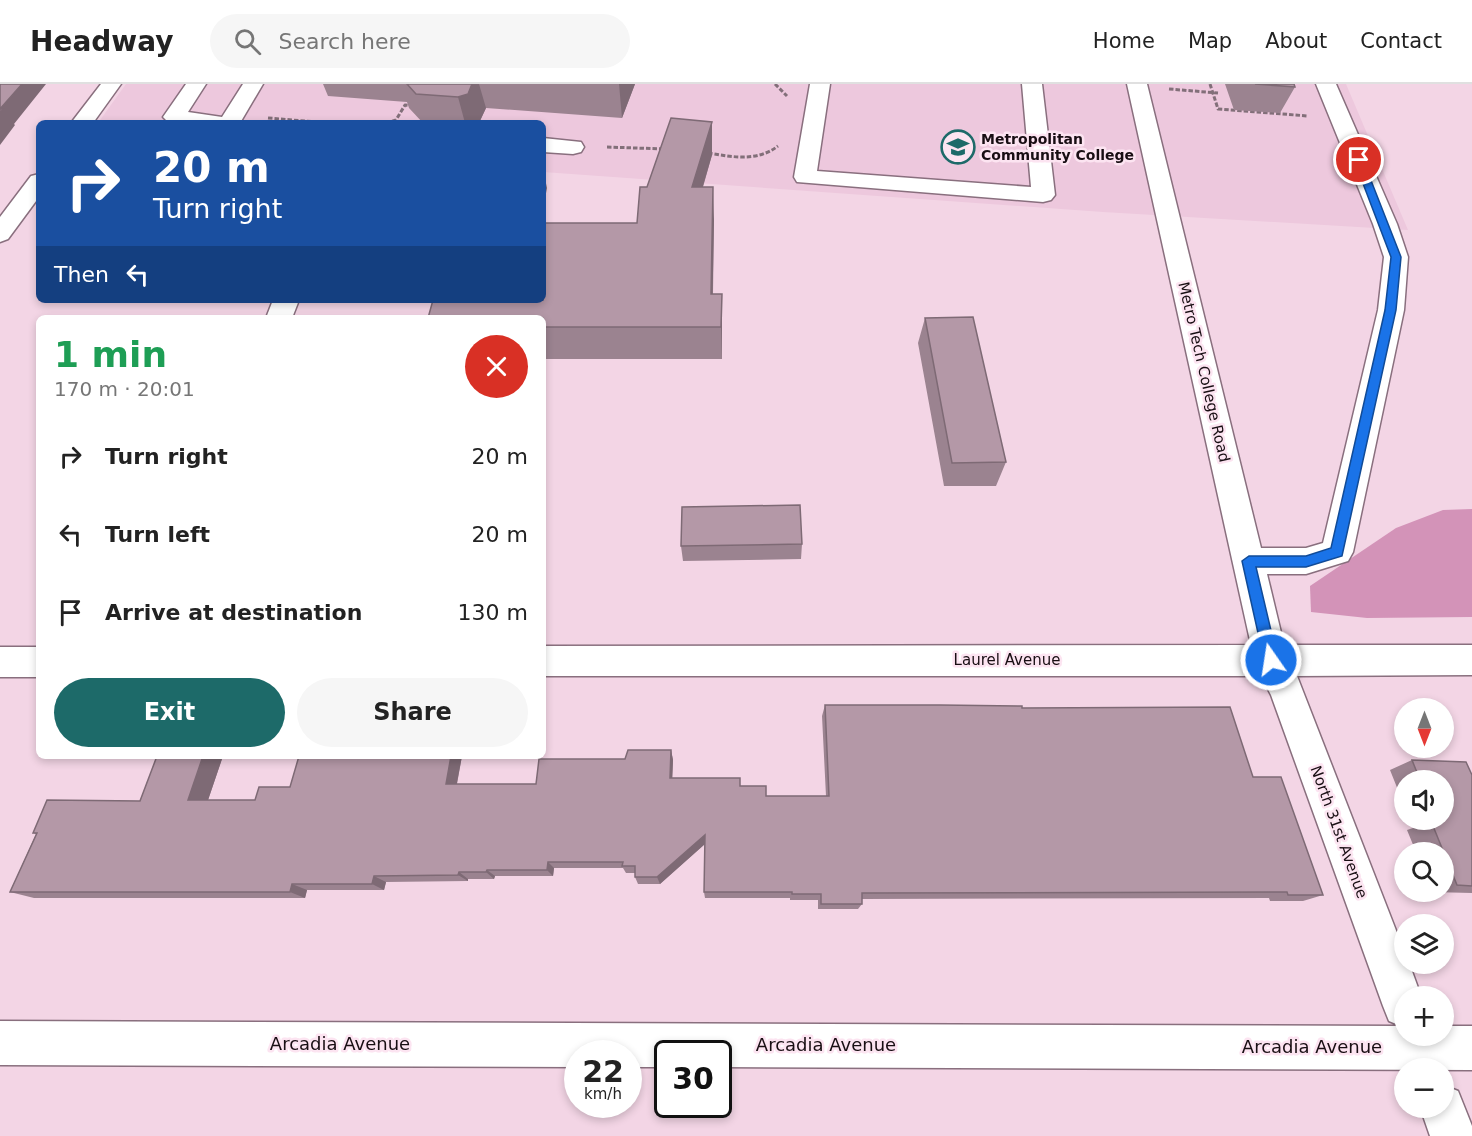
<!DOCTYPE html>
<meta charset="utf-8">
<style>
body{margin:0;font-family:"DejaVu Sans",sans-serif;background:#f6f6f6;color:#222;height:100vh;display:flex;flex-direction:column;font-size:22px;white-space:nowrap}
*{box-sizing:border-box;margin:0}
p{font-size:20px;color:#767676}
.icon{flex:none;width:33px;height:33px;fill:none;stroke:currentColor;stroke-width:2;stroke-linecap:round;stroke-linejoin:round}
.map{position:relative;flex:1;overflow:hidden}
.side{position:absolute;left:36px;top:231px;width:510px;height:444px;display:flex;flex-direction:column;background:#fff;border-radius:9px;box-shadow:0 3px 9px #0003}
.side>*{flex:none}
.guide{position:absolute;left:36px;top:36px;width:510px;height:183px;border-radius:9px;box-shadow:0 3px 9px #0003;background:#1a4fa0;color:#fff;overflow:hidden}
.needle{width:39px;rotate:180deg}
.controls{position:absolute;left:1394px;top:614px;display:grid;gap:12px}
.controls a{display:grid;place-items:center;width:60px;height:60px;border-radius:50%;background:#fff;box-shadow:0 3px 9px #0003;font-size:30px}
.speed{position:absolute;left:564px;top:956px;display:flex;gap:12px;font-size:30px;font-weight:700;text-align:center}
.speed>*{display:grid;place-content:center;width:78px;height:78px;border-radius:50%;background:#fff;box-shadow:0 3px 9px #0003;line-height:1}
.speed small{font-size:15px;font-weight:400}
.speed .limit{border:3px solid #111;border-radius:9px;background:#fff;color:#111}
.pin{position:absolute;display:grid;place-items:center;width:51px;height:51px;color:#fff;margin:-26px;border:3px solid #fff;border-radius:50%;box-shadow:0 2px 6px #0007}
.me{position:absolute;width:66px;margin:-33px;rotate:347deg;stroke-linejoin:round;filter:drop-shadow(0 0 4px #0008)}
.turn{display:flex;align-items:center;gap:21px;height:126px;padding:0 18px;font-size:27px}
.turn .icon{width:78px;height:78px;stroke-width:2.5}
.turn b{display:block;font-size:42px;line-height:51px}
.then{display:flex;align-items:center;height:57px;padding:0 18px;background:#0003;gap:12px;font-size:22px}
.round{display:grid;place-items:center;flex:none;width:63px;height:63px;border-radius:32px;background:#f6f6f6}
.overview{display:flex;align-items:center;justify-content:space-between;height:102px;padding:0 18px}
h1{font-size:36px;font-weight:700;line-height:45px;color:#1e9e55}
.cta{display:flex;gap:12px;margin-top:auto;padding:12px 18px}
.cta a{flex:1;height:69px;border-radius:36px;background:#1d6a69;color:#fff;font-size:24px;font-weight:700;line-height:69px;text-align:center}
.cta a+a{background:#f6f6f6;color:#222}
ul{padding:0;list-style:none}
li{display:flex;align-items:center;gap:18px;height:78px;padding:0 18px}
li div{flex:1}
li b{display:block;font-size:22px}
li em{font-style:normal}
header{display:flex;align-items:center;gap:36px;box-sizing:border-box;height:84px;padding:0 30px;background:#fff;border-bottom:2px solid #e0e0e0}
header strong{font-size:28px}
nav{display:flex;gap:33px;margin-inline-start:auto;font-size:21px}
.search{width:420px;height:54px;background:#f6f6f6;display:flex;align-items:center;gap:15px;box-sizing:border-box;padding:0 21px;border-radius:33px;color:#767676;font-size:22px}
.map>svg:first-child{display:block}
.built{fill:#edc8dd}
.forest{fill:#d393b8}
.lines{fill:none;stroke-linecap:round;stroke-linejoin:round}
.minor-casing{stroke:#896f7e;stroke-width:3}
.highway-casing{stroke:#896f7e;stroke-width:3}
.path{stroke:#826f79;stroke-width:3;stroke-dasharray:4.5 2;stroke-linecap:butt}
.minor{fill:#fff;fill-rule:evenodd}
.highway{fill:#fff;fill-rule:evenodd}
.wall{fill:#9b8390}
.shaded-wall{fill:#7e6a75}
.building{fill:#b498a7;stroke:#7e6a75;stroke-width:1.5}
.route{fill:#1a73e8;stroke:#114b97;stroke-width:1.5}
.labels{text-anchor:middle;stroke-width:5;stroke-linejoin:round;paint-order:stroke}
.far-poi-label{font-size:14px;font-weight:bold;fill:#180e13;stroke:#fce4f1;text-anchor:start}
.street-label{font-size:15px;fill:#180e13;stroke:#fce4f1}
.near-street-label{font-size:18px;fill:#180e13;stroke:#fce4f1}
</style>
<header>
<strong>Headway</strong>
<div class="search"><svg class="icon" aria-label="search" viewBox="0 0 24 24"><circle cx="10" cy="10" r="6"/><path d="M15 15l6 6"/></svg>Search here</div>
<nav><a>Home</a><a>Map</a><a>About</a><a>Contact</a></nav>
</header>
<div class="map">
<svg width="1472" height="1052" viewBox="0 0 1472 1052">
<rect width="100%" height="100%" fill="#f3d5e5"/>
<path class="built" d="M126,0H1346L1408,146L1103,128L543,88V39H98Z"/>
<path class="forest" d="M1472,425V533L1367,534L1311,528L1310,502L1396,444L1443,426Z"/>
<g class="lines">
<defs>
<path id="minor" d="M186,0H206L188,28L222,33L243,0H263L240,39L167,37L163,33Z
M810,0H830L817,87L1031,103L1022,0H1042L1055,111L1051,116L1043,118L797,98L794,93Z
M1127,0H1147L1261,464H1306L1323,459L1378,226L1384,173L1373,140L1316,0H1336L1397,140L1408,173L1404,226L1353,468L1348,477L1306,490H1267L1284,561H1472V591L1297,592L1404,867V879H1409L1421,912H1404V951H1443V942H1472V986L718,983V969H668V983H628V969H578V983L0,981V937L1401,942L1389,937L1383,922L1271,611L1261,592H543V562L1251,561Z
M543,54L581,58L584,63L581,68L573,70L543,68Z
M273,216H299L292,234H266Z
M0,563H39V593H0Z
M1443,1001L1458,1007L1472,1042V1052H1430L1420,1023H1443Z"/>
<path id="highway" d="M101,0H121L93,39H71Z
M39,90V113L8,155L0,158V133L31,92Z"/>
</defs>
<use href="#minor" class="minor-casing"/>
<use href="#highway" class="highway-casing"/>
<path class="path" d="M775,0L787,12
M1210,0L1218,25L1308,32
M1169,5L1218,9
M268,34L329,39
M386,39L396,36L405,21L413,22
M607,63L664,65
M708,69C733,73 757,78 778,62"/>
<use href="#minor" class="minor"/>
<use href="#highway" class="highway"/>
</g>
<path class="wall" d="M323,0H635L622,34L486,24L479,39H423L409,24L407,18L328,12Z
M1225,0H1294L1295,3L1280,29L1234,26Z
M712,38V71L703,103L714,136L713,210H722V275H543V234L637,139L647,103Z
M925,234L1006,378L996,402H944L918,259Z
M802,460L801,475L683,477L681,462Z
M825,621L1022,624L1253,693L1323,811L1303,817H1270L1269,814L862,815V820L858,825H818V816H790V814H705L704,808L705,760L660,800H638L635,793V789H626L623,784H554L553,792H495L494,795H468V797L386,798L384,806H307L305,814H34L10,808L36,750L33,749L140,717L157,672H223L208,716H255L290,703L299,672H462L457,700H536L625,675L671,666L673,676L672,694L740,702L766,712H826L822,632Z
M1412,676L1472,691V809L1432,808L1443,807V768H1416L1407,746L1413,744L1409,735H1443V696H1404V721L1390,686Z"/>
<path class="shaded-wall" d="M22,0H46L14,40L15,41L0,61V25Z
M472,0H479L486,24L479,39H465L458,13Z
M619,0H635L622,34Z
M712,38V71L693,136L692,103Z
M543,85L547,104L543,125Z
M713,103L714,136L712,242L711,210Z
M722,210V275L721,243Z
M671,666L673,676L672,703L670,694Z
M203,672H223L205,725L188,716Z
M451,672H462L455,709L446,700Z
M705,751L706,759L660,800L657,793Z
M548,778L554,784L553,792L547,786Z
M487,786L495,792L494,795L486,788Z
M459,788L468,795V797L458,791Z
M374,792L386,798L384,806L372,800Z
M292,800L307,806L305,814L290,808Z"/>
<path class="building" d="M0,0H22L0,25H3L0,29Z
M407,0H472L468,10L458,13L416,10Z
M1255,0H1294L1295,3Z
M671,34L712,38L692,103H713L711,210H722L721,243H543V234H428L433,216H543V139H637L640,103H647Z
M973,233L1006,378L952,379L925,234Z
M800,421L802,460L681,462L682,423Z
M825,621H940L1022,622V624L1230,623L1253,693H1281L1323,811H1288L1287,808L862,809V820H821V810H792V808H704L705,751L657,793H635V782H622L623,778H548L547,786H487L486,788H459L458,791L374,792L372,800H292L290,808H10L37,749H33L47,716L140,717L157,672H203L188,716H255L259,703H290L299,672H451L446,700H536L539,675H625L628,666H671L670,694H740V702H766V712H829Z
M1412,676L1466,678L1472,691V802L1457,801L1431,737H1437L1436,735H1443V696H1420Z"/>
<path class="route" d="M1359,74L1363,76L1401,173L1396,226L1342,472L1306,483H1256L1278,576L1276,580L1271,582L1266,580L1264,576L1242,477L1249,472H1306L1331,464L1385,226L1391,173L1354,76Z"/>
<defs>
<symbol id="university-ring" viewBox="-11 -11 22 22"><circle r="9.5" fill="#fce4f1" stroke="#1d6a69" stroke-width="1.5"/><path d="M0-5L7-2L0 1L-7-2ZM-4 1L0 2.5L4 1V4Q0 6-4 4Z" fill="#1d6a69"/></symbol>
</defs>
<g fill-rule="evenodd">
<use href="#university-ring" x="939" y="44" width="38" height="38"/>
</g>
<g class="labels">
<g class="far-poi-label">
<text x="981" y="60">Metropolitan<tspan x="981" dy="16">Community College</tspan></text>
</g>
<g class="street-label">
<text transform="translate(1204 288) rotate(77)" y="5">Metro Tech College Road</text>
<text x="1007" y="581">Laurel Avenue</text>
<text transform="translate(1339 748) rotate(70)" y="5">North 31st Avenue</text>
</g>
<g class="near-street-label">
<text x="340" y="966">Arcadia Avenue</text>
<text x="826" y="967">Arcadia Avenue</text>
<text x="1312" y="969">Arcadia Avenue</text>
</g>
</g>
</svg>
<div class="controls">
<a><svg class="needle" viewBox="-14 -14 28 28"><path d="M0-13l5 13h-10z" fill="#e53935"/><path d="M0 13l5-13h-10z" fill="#767676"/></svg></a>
<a><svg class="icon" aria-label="sound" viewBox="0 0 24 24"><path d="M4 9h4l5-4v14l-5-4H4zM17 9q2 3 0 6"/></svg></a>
<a><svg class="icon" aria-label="search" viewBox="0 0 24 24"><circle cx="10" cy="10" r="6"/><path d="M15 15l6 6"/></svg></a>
<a><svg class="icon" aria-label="layers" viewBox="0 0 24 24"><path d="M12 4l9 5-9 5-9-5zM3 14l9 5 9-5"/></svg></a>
<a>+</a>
<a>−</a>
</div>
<div class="speed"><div>22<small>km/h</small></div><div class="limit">30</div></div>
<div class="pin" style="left:1359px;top:76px;background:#d93025"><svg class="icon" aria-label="arrive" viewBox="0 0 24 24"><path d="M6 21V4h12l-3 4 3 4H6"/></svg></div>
<svg class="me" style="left:1271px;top:576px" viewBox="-20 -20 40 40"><circle r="17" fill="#1a73e8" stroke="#fff" stroke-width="3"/><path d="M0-11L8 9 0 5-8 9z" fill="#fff"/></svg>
<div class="guide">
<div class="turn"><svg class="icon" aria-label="right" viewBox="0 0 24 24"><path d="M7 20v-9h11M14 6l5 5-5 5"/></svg><div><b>20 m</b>Turn right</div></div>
<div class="then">Then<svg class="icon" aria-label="left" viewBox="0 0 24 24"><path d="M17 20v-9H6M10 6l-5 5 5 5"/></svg></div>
</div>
<section class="side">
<div class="overview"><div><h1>1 min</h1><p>170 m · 20:01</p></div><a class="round" style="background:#d93025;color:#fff"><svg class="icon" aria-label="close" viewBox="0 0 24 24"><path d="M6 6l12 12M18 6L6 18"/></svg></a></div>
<ul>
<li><svg class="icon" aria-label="right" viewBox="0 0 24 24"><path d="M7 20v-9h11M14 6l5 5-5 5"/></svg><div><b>Turn right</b></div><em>20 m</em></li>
<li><svg class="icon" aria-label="left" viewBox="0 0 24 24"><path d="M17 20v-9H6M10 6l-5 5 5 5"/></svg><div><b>Turn left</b></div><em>20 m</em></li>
<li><svg class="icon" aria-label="arrive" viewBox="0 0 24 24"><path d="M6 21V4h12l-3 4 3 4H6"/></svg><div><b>Arrive at destination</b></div><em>130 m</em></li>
</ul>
<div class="cta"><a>Exit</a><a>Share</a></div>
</section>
</div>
